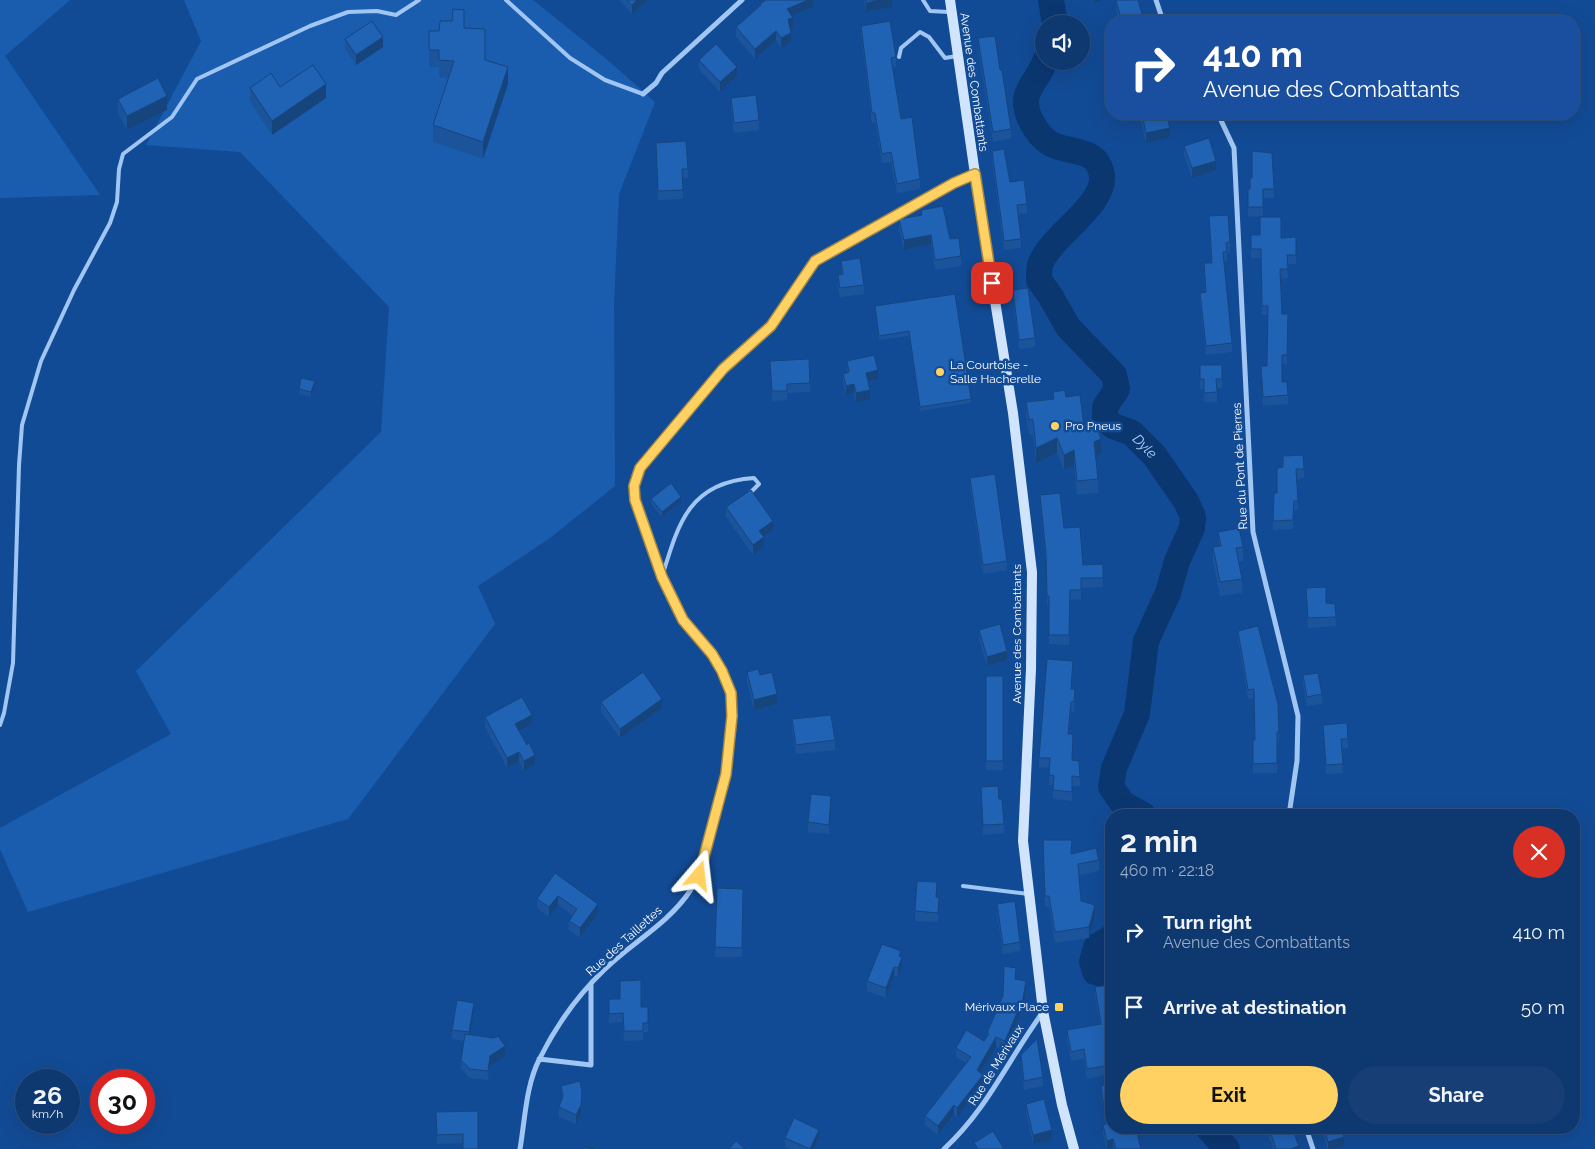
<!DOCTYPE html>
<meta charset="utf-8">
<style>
body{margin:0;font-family:Raleway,sans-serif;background:#173f75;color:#f1f3f6;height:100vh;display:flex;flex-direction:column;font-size:19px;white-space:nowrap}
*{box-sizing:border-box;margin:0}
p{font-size:16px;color:#9bacc3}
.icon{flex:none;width:28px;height:28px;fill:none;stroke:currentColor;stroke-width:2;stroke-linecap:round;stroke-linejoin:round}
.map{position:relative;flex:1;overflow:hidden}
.panel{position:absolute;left:1105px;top:809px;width:475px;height:325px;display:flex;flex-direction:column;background:#0e3870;border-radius:20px;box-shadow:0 5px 20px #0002,0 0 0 1px #2e5283}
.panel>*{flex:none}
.guide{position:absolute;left:1105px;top:15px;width:475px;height:105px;border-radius:20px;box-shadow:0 5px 20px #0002,0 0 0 1px #2e5283;background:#1a4fa0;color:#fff;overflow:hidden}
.fabs{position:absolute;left:1035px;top:15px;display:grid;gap:10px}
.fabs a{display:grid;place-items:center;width:55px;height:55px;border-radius:50%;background:#0e3870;box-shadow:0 5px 20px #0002,0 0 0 1px #2e5283;font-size:25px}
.speed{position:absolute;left:15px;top:1069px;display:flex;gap:10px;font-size:25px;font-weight:700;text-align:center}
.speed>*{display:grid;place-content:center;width:65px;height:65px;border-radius:50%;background:#0e3870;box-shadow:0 5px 20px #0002,0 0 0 1px #2e5283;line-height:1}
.speed small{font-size:12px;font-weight:400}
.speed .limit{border:8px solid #d22;background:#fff;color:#111}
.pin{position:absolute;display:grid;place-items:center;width:42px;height:42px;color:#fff;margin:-21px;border-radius:10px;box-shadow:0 2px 8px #0006}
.me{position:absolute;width:55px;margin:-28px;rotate:17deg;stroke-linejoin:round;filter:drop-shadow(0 0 4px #0008)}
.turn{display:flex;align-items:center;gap:18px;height:105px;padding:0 15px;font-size:22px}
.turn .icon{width:65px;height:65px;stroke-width:2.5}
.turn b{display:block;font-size:35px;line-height:42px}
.round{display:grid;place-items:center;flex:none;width:52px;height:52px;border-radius:26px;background:#173f75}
.summary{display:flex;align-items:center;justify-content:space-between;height:85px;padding:0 15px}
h1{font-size:30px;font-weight:700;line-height:38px}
.primary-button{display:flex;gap:10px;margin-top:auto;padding:10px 15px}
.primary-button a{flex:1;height:58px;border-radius:30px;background:#ffd163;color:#111;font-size:20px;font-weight:700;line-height:58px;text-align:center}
.primary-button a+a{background:#173f75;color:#f1f3f6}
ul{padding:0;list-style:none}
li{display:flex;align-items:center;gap:15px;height:75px;padding:0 15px}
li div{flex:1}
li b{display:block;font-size:19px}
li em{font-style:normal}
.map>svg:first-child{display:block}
.green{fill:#1a5daf}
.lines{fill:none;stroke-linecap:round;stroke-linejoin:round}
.river{stroke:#0b3771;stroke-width:26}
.lane{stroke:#a1c6f3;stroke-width:4}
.street{stroke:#a1c6f3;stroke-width:5}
.secondary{stroke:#d0e4fd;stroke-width:10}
.wall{fill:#1c549b}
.shaded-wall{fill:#16457e}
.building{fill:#2062b4;stroke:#16457e}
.route-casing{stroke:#a68840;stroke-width:12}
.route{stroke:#ffd163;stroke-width:9}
.poi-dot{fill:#ffd163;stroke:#124b95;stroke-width:2}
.labels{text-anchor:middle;stroke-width:5;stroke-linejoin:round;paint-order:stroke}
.street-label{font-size:12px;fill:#fff;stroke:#124b95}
.poi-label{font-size:12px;fill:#fff;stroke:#124b95;text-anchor:start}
.water-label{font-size:14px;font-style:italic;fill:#add0fa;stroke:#124b95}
</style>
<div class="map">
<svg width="1595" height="1149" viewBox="0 0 1595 1149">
<rect width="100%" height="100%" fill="#124b95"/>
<path class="green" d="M0,0H70L5,56L100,195L0,198Z
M184,0H533L610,62L655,102L619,194L614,303L615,486L550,538L478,586L495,624L348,819L28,912L0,849V828L171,734L136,671L381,432L389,307L240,152L146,145L201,41Z"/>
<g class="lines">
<g class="river">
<path d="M1051,0L1055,24"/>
<path id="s1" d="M1045,61C1041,73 1031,83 1027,95C1022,111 1037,136 1051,144C1069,154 1098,146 1102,176C1105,206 1050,236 1040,265C1039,269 1039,276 1039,280L1051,297L1068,327L1114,375L1117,389L1105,407V419L1113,426L1132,433L1154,455L1186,501L1193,517L1192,528L1177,561L1168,593L1146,641L1137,714L1114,768L1111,787L1123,804L1143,815"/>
<path d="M1111,938L1096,947L1092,962L1095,972L1111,976"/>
<path d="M1208,1128L1227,1149"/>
</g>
<path class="lane" d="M506,0L570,58L605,80L643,94
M923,0L930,11L949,12
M899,57L901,48L920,32L929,37L945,58L957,56
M662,577C678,524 689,482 754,478L759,484L749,494
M0,725L4,713L13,663L19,465L22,425L41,361L74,290L110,223L117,202L119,169L123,154L172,117L197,79L310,26L348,12L377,11L396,15L419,0
M963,886L1029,894"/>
<path class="street" d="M1156,0L1163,21
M643,94L656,83L662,73L742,0
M1218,114L1234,148L1253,532L1298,716L1297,761L1289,815
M539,1059L591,1065V985
M1306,1128L1313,1149
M520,1149C525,1120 526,1084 540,1058C556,1026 578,995 604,970C631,943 668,924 690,891C705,869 723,801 726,773C729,754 734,708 730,692C722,662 701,644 684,620C669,600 633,510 634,486C634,480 637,474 640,468L723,369L771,326L815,261L954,183L975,174
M944,1149C987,1110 1009,1058 1043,1012"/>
<path class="secondary" d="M950,0L978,195L1013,413L1032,572L1031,669L1023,841L1043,1011L1062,1105L1074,1149"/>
</g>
<path class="wall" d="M619,0H647V1L632,14Z
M813,0V7L792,16L793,28H790L791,42L781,48L776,40L755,59L736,37V27L760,6V4Z
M864,0H892V7L866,12Z
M1116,1L1144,21H1119L1116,10Z
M861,26L896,57V67H892L901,119L920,179V189L897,193L891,162L882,163L875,122L872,123L861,35Z
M464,28L485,60L508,84L483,159L433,142V125L449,78H439V67H429V31H439Z
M978,38L1000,70L1011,129V138L993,142L978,47Z
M345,39L383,47L356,65L345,49Z
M699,60L737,76L720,92L699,69Z
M250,88L326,98L272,135L250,102Z
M731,98L759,120V130L734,133L731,108Z
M118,99L167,110L127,130L118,113Z
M1139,114H1166L1170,137L1146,143Z
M656,143L688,169V178H682L683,199L658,200Z
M1184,146L1216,170L1192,178L1184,155Z
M992,151L1010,182L1027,204V213L1018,214L1021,239V248L1004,250L992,161Z
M1248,189H1274V198H1263V216L1248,217Z
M921,210L950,239L961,256V266L935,270L931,244L904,250L899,229V219L921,215Z
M1209,216L1230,242V252H1227V261H1224L1232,343V352L1206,355L1200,302V293H1205L1204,263H1211Z
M1251,235L1281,238L1296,237V264H1287L1288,278L1280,279L1282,314H1288L1287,364H1282V382L1288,395V404L1263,406L1261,366H1267L1268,315H1262L1261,258H1251Z
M841,261L864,285V294L840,297L838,284V275H842Z
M1013,290L1035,338V347L1019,349L1013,299Z
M955,294L971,399V403L920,411L909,336L879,340L875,306Z
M770,361L810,383V392L787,393V400L772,401Z
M847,361L878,379L868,382L870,399L856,402L854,393L846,395L843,383V374L847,373Z
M1200,365H1222V388H1217V402H1204V389H1200Z
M315,385L311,397L299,394V389Z
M1053,392L1066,397L1101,454L1095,456L1098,479V493L1077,495L1074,465L1064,470L1057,453L1036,463L1033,434H1029L1026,417V402L1053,399Z
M1277,468L1304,469V478L1296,479L1298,510H1294L1293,529L1273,530V521L1277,493Z
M970,478L1007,561V570L983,574L970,487Z
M1040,495L1064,528L1083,565L1103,564V587L1081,588V599L1070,600L1069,645L1049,644V605H1047L1046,563L1040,504Z
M651,499L681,501L662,517L651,504Z
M726,507L773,530L764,537V547L753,555L726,517Z
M1218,532L1243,547V561L1239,562L1242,579V593L1220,596L1213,561V547L1219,546Z
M1306,588L1326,603L1335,604L1336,626L1308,628Z
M979,630L1007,660L987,666L979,639Z
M1238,631L1279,732V741H1277V773H1253V740H1255L1254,698L1248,699L1238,640Z
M1073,670L1072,689L1075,699L1074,712L1071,711L1069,734L1073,744L1072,760L1080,777V786H1072V801L1053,799V785H1049L1050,768L1039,767V758Z
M747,672L760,675L777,704L754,710L747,681Z
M1303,675L1322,694V704L1307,706L1303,685Z
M986,676H1003V770H986Z
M601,702L662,708L620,738L601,712Z
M485,717L532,724L519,731L535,764L524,771L519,761L507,768L485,727Z
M792,719L835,740V750L796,754L792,729Z
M1347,723L1348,748L1342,749L1343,773L1326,774L1323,725Z
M981,787L999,799L1004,824V833L983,835Z
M831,805L829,834L808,832V822Z
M1043,851H1072V853L1099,860V871L1079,875L1081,901L1095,916L1089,938L1055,943L1049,906L1045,907Z
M555,873L598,913L580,938L569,930V921L572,915L558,905L549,917L537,908V899Z
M717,888L743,889L742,957H715Z
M936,897L939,907L938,922L915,921V911Z
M997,904L1020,942V951L1003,954L997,913Z
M901,957L902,967L898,977L894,976L886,998L867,991V981Z
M1016,977V980L1026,990L1023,1008L1005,1050L996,1047L981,1073L983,1084L957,1117L954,1114L938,1135L925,1125V1116L966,1063L956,1057V1048L984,1041L987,1038V1033Z
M1111,985V1074L1087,1079L1084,1059L1071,1061L1067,1039V1030L1100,1025L1095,997V987Z
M609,999L641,1007H648V1032H643V1040L624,1041L623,1022L609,1023Z
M474,1012L470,1035L505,1056L490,1066L488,1080L470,1078L461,1069V1060L464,1041L452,1039V1030Z
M1021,1055L1043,1077V1086L1024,1090L1021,1064Z
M561,1086L582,1101L581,1115L576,1124L559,1117V1107L562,1099Z
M1101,1086L1141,1149H1114L1113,1148L1107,1149L1103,1134V1125L1105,1124L1101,1095Z
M1026,1104L1052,1140L1033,1144L1026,1113Z
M478,1111L463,1143L437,1144L436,1112Z
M1266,1128H1292L1299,1149H1273Z
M1313,1128H1341L1344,1146L1334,1149H1327L1323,1133L1316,1136Z
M785,1138L819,1139L814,1149H790L785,1147Z"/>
<path class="shaded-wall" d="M637,0H647V1L632,14V5Z
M808,0H813V7L787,18V9Z
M880,0H892V7L866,12V3Z
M1094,0H1102L1094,3Z
M793,18V28L788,29V19Z
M776,31V40L755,59V49Z
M791,33V42L781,48V38Z
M383,37V47L356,65V55Z
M508,67V84L483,159V142Z
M737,67V76L720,92V82Z
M326,84V98L272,135V121Z
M167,96V110L127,130V116Z
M1245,114H1255L1245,119Z
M1170,128V137L1146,143V133Z
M1216,161V170L1192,178V168Z
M931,235V244L904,250V240Z
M878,370V379L866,382V373Z
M315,381V385L311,397V392Z
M854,384V393L846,395V386Z
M870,390V399L856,402V393Z
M1057,438V453L1036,463V448Z
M1101,439V454L1094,457V442Z
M1074,450V465L1064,470V455Z
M681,497V501L662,517V512Z
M773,521V530L759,540V531Z
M764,537V547L753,555V545Z
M1007,651V660L987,666V657Z
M777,694V704L754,710V700Z
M662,699V708L620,738V729Z
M532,715V724L515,733V724Z
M519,752V761L507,768V758Z
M535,755V764L524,771V761Z
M831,796V805L829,834V825Z
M558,896V905L549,917V907Z
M598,904V913L580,938V928Z
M1095,905V916L1089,938V927Z
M902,958V967L898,977V968Z
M894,967V976L886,998V988Z
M1026,981V990L1023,1008L1005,1050V1041Z
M474,1003V1012L469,1042V1032Z
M996,1037V1047L977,1079V1070Z
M505,1046V1056L490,1066L488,1080L490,1056Z
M983,1075V1084L957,1117V1108Z
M582,1092L581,1115L576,1124V1115Z
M954,1105V1114L938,1135V1126Z
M1316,1128H1323V1133L1316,1136Z
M819,1130V1139L814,1149H810Z
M1052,1130V1140L1033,1144V1135Z
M1344,1137V1146L1334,1149H1328V1142Z
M1113,1139V1148L1107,1149V1141Z
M1299,1146V1149H1290Z"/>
<path class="building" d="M627,0H637L632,5Z
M766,0H808L787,9L793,18L788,19L791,33L781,38L776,31L755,49L736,27L761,5L760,4Z
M866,0H880L866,3Z
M1118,0H1138L1144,21H1122L1116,1Z
M453,9L464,10V28L485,29V60L508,67L483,142L433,125L454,61L439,60V50H429V31H439L440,21H452Z
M372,21L383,37L356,55L345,39Z
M890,21L896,57L891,58L901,119L912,117L920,179L897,184L891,152L882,154L875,113H872L861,26Z
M995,36L1000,70H1002L1011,129L993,132L978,38Z
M716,44L737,67L720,82L699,60Z
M313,65L326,84L272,121L250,88L271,73L280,87Z
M158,78L167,96L127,116L118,99Z
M756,95L759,120L734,123L731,98Z
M1142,114H1166L1170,128L1146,133Z
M1209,138L1216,161L1192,168L1184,146Z
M686,141L688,169H682L683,190L658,191L656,143Z
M1004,149L1010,182L1024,180L1027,204L1017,205L1021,239L1004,241L992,151Z
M1252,151L1272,153L1274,189H1263V207H1248V189H1250V178H1252Z
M943,206L950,239L959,238L961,256L935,260L931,235L904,240L899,219L922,215L921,210Z
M1228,215L1230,242L1226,243L1227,251L1223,252L1232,343L1206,346L1200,293L1206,292L1204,263H1212L1209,216Z
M1260,217H1281V238L1296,237V255H1287L1288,269H1280L1282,314H1288L1287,355H1282V382H1287L1288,395L1263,397L1261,366H1267L1268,306H1262L1261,249H1251V235H1260Z
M860,258L864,285L840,288L838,275L843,274L841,261Z
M1028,288L1035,338L1019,340L1013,290Z
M955,294L971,399L920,407L909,331L879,336L875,306Z
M874,355L878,370L866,373L870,390L856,393L854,384L846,386L843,374L849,372L847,361Z
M809,359L810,383L787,384V391H772L770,361Z
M1200,365H1222V379H1216L1217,392L1204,393V379H1200Z
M301,378L315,381L311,392L299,389Z
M1065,390L1066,397L1080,395L1084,426L1095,421L1101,439L1094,442L1098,479L1077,481L1074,450L1064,455L1057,438L1036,448L1033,419L1029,420L1026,402L1054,399L1053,392Z
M1303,455L1304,469H1296L1298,501H1294L1293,520L1273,521L1274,493H1277V468L1283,467V456Z
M995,474L1007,561L983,565L970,478Z
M671,483L681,497L662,512L651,499Z
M751,490L773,521L759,531L764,537L753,545L726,507Z
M1060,493L1064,528L1080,527L1083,565L1103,564V578H1081V590H1070L1069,635H1049V596H1047L1046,554L1040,495Z
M1239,528L1243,547L1236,548L1242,579L1220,582L1213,547L1221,546L1218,532Z
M1326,587V603L1335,604L1336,617L1308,618L1306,588Z
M1000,624L1007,651L987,657L979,630Z
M1258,626L1278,704L1279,732H1277V763L1253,764V740H1255L1254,689L1248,690L1238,631Z
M1047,659L1073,661L1071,689H1075L1074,702H1071L1068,734H1073L1072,760L1079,761L1080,777L1072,776V792L1053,790L1054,776L1049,775L1050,758H1039Z
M758,669L760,675L772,672L777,694L754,700L747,672Z
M643,672L662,699L620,729L601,702Z
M1318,673L1322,694L1307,697L1303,675Z
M986,676H1003V761H986Z
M522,697L532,715L515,724L527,745L529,743L535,755L524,761L519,752L507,758L485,717Z
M831,715L835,740L796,745L792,719Z
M1347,723L1348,739H1341L1343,764L1326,765L1323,725Z
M998,786L999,799H1002L1004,824L983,825L981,787Z
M811,794L831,796L829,825L808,822Z
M1043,840H1072L1071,854L1096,848L1099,860L1078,864L1081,901L1095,905L1089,927L1055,932L1049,896H1045Z
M555,873L598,904L580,928L569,921L577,909L558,896L549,907L537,899Z
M917,881L937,882L936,897L939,898L938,913L915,911Z
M717,888L743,889L742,948L715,947Z
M1015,901L1020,942L1003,945L997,904Z
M882,944L901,951L899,956L902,958L898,968L894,967L886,988L867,981Z
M1004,966L1016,968L1015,979L1026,981L1023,999L1005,1041L996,1037L977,1070L983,1075L957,1108L954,1105L938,1126L925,1116L971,1057L956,1048L966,1030L984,1041L989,1034L987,1033L1003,996Z
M641,980V1007H648V1023H643V1031H624L623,1013L609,1014V999H620V981Z
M1111,985V1065L1087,1069L1084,1049L1071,1052L1067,1030L1101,1024L1095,987Z
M457,1000L474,1003L469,1032L452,1030Z
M465,1034L494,1038L498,1036L505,1046L490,1056L488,1071L470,1069L461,1060Z
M1037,1039L1043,1077L1024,1081L1021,1055Z
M580,1081L582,1092L581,1105L576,1115L559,1107L563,1096L561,1086Z
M1111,1083V1128H1136L1141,1149H1116L1113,1139L1107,1141L1103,1125L1106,1124L1101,1086Z
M1044,1099L1052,1130L1033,1135L1026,1104Z
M478,1111V1149H463V1134L437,1135L436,1112Z
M794,1118L819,1130L810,1149L785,1138Z
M1269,1128H1292L1299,1146L1290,1149H1276Z
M1324,1128H1341L1344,1137L1328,1142Z
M993,1131L1004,1149H978L974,1143Z
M736,1141L745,1149H729Z
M583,1147L595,1149H583Z"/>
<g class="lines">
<defs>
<path id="route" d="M699,876L726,774L732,716L731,693L722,671L712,654L683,620L662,577L635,500L634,486L640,468L723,369L771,326L815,261L954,183L975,174L992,283"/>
</defs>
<use href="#route" class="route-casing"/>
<use href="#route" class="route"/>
</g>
<g class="poi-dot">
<circle cx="940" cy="372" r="5"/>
<circle cx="1055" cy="426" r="5"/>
<rect x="1054" y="1002" width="10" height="10" rx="2.5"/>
</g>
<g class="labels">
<g class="street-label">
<text transform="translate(974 82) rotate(82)" y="4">Avenue des Combattants</text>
<text transform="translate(1240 466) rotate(-93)" y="4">Rue du Pont de Pierres</text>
<text transform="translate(1017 634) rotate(-90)" y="4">Avenue des Combattants</text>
<text transform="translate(624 941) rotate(-42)" y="4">Rue des Taillettes</text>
<text transform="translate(996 1065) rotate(-58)" y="4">Rue de Mérivaux</text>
</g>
<g class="poi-label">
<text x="950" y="369">La Courtoise -<tspan x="950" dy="14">Salle Hacherelle</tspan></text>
<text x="1065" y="430">Pro Pneus</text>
<text x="1049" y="1011" text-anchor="end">Mérivaux Place</text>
</g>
<g class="water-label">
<text dy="5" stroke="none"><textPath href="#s1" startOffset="506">Dyle</textPath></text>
</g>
</g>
</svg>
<div class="fabs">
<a><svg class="icon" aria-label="sound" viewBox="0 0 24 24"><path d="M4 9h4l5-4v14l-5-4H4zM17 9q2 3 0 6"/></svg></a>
</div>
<div class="speed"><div>26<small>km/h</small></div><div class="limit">30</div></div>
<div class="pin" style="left:992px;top:283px;background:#d93025"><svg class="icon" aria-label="arrive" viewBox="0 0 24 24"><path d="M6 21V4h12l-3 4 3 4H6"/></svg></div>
<svg class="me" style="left:699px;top:876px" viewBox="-20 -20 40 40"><path d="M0-17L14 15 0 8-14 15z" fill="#ffd163" stroke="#fff" stroke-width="4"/></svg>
<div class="guide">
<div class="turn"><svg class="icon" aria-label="right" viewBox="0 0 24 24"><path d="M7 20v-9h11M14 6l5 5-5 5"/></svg><div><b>410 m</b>Avenue des Combattants</div></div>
</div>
<section class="panel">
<div class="summary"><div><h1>2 min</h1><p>460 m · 22:18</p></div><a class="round" style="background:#d93025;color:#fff"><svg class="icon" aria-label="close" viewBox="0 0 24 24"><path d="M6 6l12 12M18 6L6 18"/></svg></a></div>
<ul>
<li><svg class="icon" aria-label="right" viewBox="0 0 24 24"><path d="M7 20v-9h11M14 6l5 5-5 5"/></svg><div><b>Turn right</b><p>Avenue des Combattants</p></div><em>410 m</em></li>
<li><svg class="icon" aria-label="arrive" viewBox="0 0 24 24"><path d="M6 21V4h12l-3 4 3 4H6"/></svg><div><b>Arrive at destination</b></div><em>50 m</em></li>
</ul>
<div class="primary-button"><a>Exit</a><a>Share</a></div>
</section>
</div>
